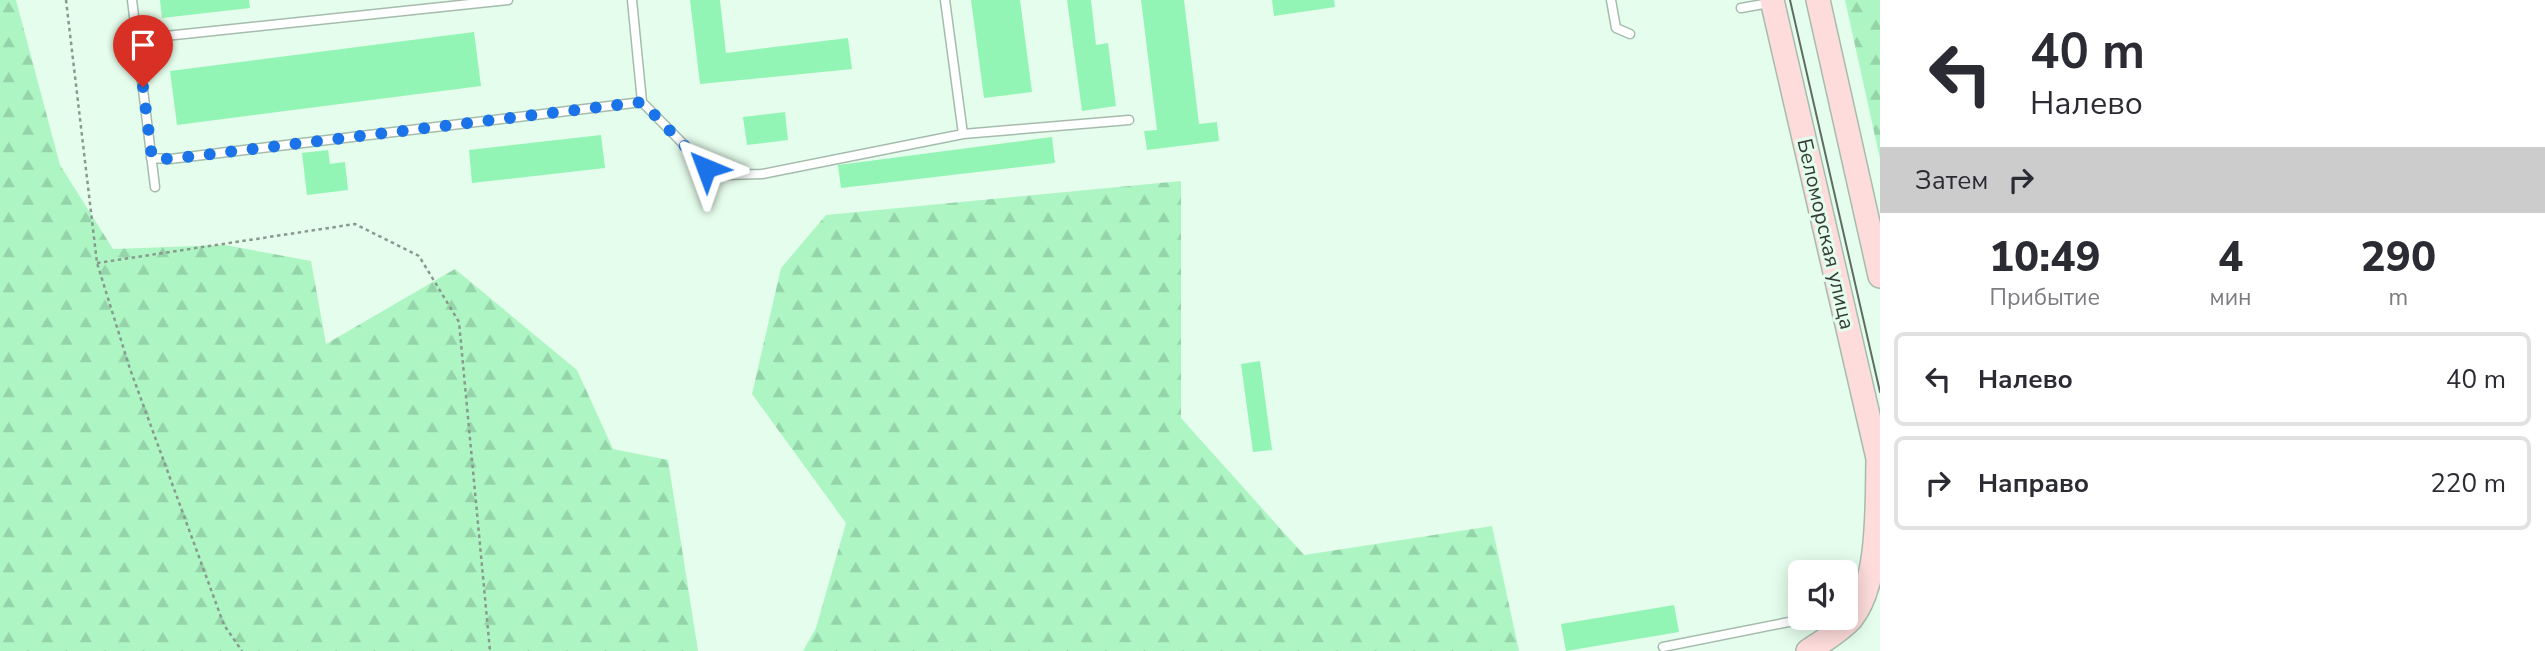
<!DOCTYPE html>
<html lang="ru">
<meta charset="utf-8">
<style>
body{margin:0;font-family:"Nunito Sans",sans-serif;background:#f2f2f3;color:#2b2b33;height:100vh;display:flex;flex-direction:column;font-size:26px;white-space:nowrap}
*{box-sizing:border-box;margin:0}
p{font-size:23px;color:#7c7c81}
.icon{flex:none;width:38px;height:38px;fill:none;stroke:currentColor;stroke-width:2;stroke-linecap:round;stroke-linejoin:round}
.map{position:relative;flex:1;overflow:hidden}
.drawer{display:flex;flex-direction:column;background:#fff;width:665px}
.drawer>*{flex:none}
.guide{background:#fff;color:#2b2b33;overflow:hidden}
.buttons{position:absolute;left:1788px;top:560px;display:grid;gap:14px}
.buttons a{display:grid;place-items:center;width:70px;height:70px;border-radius:10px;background:#fff;box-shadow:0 4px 18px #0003;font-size:35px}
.pin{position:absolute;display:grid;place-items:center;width:60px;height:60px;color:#fff;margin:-72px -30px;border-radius:50% 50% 50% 0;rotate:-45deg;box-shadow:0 0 7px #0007}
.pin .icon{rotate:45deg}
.me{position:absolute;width:77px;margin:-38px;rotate:316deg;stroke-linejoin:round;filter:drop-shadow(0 0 5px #0008)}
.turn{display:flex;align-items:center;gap:24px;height:147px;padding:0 35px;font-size:32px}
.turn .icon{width:91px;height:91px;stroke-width:2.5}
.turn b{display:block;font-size:49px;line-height:60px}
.then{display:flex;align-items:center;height:66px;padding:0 35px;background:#0003;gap:14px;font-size:26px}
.eta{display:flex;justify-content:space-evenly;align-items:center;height:119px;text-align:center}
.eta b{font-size:42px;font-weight:800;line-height:49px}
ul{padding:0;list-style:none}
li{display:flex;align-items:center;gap:21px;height:94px;margin:0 14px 10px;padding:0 21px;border:4px solid #e1e1e2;border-radius:10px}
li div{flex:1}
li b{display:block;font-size:26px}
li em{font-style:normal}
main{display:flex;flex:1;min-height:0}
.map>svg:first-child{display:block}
.forest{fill:url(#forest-firs)}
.building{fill:#93f5b5}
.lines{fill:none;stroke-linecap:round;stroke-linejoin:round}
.service-casing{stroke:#a5bcac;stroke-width:11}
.secondary-casing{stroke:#a5bcac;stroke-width:26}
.path{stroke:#88998d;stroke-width:2.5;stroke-dasharray:3.5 3.5;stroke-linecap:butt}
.service{stroke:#fff;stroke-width:8}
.secondary{stroke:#fddcdb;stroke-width:23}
.tram{stroke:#5f6c63;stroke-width:2}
.route{stroke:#1a73e8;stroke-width:12;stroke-dasharray:0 21.6}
.labels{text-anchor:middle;stroke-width:6;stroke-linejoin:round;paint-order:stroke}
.street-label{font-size:21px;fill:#333d36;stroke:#e5fdec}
</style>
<main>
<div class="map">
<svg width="1880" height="651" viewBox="0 0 1880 651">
<defs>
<pattern id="forest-firs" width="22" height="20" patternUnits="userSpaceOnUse" patternTransform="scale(1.75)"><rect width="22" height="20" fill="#adf6c4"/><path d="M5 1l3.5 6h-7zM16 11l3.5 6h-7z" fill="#95d4a9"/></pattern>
</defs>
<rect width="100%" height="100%" fill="#e5fdec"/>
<path class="forest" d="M0,0H16L60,165L113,249L225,245L311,261L326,344L455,269L577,370L613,449L668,460L698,651H0Z
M1845,0H1880V159Z
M1181,181V418L1304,555L1492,526L1519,651H803L816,628L846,523L752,394L781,268L826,215Z"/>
<path class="building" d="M160,0H249L250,8L162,18Z
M690,0H720L726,53L848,38L852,69L700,84Z
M971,0H1020L1032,92L984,98Z
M1067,0H1091L1096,45L1108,43L1116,106L1082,111Z
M1141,0H1184L1199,124L1217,122L1219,141L1147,150L1144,131L1157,130Z
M1272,0H1334L1335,7L1274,16Z
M474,32L481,86L177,125L170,71Z
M785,112L788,140L747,145L743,117Z
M601,135L605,168L472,183L469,150Z
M1052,137L1055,163L841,188L838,165Z
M328,150L330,164L345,162L348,190L307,195L302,153Z
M1260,361L1272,450L1253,452L1241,364Z
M1674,605L1679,632L1566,651L1561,624Z"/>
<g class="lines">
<defs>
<path id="service" d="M132,0L155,187
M632,0L642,102
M945,0L963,134
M1611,0L1616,28L1630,34
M1741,8L1769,3
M137,39L508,0
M151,158L170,159L642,102L707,168L725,175L762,174L963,134L1129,120
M1663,647L1809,618"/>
<path id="secondary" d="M1772,0L1880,467
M1818,0L1880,276
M1808,651C1823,641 1839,632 1851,619C1880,583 1877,506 1878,460"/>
</defs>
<use href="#service" class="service-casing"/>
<use href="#secondary" class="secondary-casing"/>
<path class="path" d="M66,0L97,263L130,369L224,625L242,651
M97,263L355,224L419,256L459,322L490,651"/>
<use href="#service" class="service"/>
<use href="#secondary" class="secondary"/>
<path class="tram" d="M1790,0L1880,392"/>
</g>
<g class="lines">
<path class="route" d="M143,87L152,158L170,159L642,102L706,168"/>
</g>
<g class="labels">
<g class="street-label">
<text transform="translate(1826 234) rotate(77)" y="7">Беломорская улица</text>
</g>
</g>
</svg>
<div class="buttons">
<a><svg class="icon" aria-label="sound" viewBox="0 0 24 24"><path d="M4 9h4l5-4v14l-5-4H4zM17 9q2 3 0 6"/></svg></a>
</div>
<div class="pin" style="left:143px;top:87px;background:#d93025"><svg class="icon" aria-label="arrive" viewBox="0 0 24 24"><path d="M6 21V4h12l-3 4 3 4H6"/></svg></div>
<svg class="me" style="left:706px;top:168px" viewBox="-20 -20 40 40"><path d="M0-17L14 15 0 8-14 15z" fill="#1a73e8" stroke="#fff" stroke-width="4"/></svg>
</div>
<section class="drawer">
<div class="guide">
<div class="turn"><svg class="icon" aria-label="left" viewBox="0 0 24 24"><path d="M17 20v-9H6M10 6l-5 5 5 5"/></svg><div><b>40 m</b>Налево</div></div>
<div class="then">Затем<svg class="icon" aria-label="right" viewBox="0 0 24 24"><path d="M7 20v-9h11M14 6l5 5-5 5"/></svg></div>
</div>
<div class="eta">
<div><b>10:49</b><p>Прибытие</p></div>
<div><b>4</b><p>мин</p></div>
<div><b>290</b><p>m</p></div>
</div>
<ul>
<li><svg class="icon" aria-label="left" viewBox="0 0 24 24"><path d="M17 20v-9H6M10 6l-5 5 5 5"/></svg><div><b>Налево</b></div><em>40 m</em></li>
<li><svg class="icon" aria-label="right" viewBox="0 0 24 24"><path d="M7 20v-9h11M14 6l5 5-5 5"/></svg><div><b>Направо</b></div><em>220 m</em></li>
</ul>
</section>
</main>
